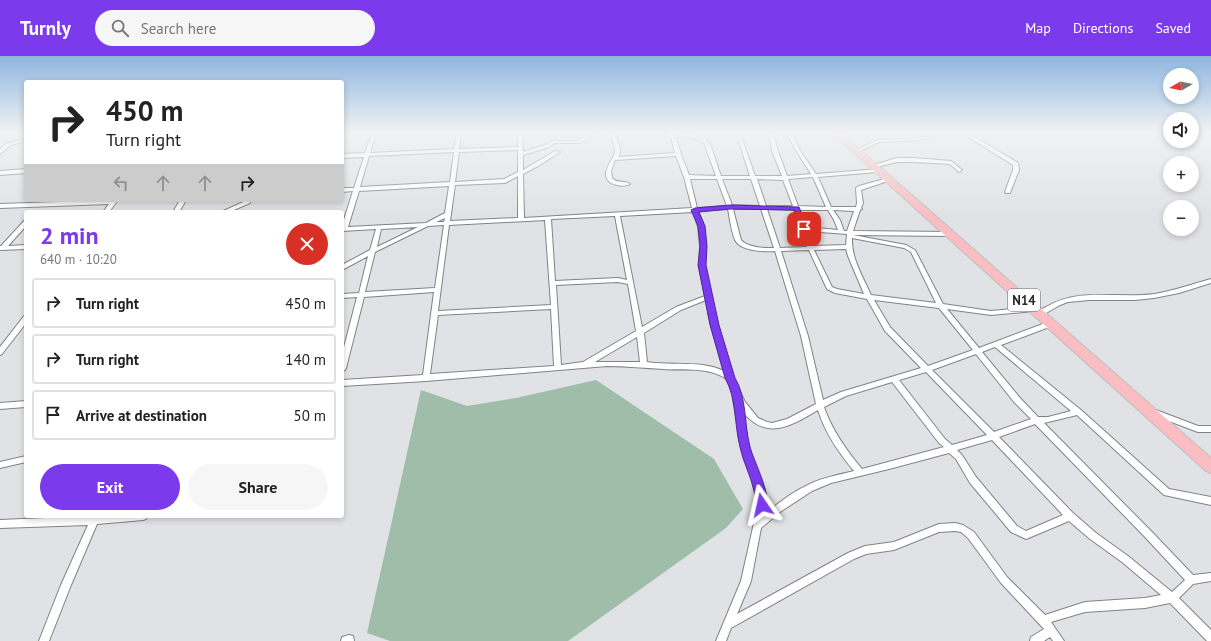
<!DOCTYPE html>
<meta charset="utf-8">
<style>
body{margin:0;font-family:"PT Sans",sans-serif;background:#f6f6f6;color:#222;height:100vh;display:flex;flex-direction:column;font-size:15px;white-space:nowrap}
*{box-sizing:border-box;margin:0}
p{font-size:13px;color:#767676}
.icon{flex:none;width:22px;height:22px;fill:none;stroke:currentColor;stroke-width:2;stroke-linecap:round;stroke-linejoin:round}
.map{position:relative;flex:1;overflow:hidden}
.details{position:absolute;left:24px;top:154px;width:320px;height:308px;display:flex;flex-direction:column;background:#fff;border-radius:4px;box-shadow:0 2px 6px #0003}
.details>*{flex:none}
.hud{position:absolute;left:24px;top:24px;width:320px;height:122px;border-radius:4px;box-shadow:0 2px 6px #0003;background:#fff;color:#222;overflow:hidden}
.needle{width:26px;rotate:261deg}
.fabs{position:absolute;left:1163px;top:12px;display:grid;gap:8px}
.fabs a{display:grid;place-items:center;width:36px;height:36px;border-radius:50%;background:#fff;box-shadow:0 2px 6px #0003;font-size:20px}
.pin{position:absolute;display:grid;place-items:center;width:34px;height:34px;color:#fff;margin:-17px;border-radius:8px;box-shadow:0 2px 6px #0006}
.me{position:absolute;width:44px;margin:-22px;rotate:349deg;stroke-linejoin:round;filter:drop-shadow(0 0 3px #0008)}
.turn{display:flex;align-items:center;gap:14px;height:84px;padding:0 16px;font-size:18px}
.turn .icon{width:52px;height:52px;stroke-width:2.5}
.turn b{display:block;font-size:28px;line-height:34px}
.lanes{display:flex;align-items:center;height:38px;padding:0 16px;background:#0003;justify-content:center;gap:20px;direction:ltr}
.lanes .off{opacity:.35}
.round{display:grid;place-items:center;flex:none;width:42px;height:42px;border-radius:21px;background:#f6f6f6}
.headline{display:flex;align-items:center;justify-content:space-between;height:68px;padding:0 16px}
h1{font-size:24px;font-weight:700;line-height:30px;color:#7c3aed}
.primary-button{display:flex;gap:8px;margin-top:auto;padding:8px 16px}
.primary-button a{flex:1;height:46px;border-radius:24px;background:#7c3aed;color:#fff;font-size:16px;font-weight:700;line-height:46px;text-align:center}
.primary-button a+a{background:#f6f6f6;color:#222}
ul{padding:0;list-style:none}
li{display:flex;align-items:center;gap:12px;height:50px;margin:0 8px 6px;padding:0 8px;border:2px solid #e0e0e0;border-radius:4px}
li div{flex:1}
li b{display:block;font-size:15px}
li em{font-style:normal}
header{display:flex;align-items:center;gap:24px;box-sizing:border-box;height:56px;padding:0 20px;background:#7c3aed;color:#fff}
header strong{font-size:19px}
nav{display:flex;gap:22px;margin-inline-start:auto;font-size:14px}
.search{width:280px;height:36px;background:#f6f6f6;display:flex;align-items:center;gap:10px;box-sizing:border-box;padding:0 14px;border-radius:22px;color:#767676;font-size:15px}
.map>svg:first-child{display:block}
.forest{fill:#9fbda9}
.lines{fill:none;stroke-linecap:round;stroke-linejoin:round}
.minor-casing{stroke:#808385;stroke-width:2}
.primary-casing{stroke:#bebebe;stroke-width:2}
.minor{fill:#fff;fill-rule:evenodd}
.primary{fill:#fabec2;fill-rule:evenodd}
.route{fill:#7c3aed;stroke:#51269a}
.labels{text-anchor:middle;stroke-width:3.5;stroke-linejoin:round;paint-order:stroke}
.shield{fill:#fff;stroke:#676868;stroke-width:1}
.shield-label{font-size:13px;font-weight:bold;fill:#262728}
</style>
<header>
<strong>Turnly</strong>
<div class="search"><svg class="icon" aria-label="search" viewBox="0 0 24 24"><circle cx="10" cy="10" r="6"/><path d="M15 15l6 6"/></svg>Search here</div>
<nav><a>Map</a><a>Directions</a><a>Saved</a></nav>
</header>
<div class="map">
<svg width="1211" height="585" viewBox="0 0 1211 585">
<rect width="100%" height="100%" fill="#e0e2e5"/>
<path class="forest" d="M596,324L714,403L743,453L726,472L568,585H390L367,577L421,334L467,350L516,342Z"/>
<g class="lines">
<defs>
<path id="minor" d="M372,77H376L370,97L454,93L457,77H461L459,93L518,91V77H522L523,96L545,89L552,85H577L589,77H595L580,87H555L549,91L523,99V114L555,95L560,96L538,110L523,118L524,162L692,152L684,121L676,100L615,104L611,115L612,122C617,128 624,124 630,128C623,132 607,129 606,120C605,110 614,103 615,96C615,90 612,83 610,77H614C617,85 623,94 618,101L675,97L671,81L664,77C673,77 703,78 709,87C714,96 717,110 721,120H750L736,77H740L755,120H782L772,95L769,77H773L778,95L787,120L811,118L795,93L787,77H792L799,93L816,118L879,113L880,114L877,116L818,121L831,151H856L857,147L856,132L859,130L888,122L891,124L861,134L863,147L861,152L862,153L860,154L853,175L950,176L953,178L950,180L853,179L906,189L915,194L943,248L991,255L1036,251L1037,253L1034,255L991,259L947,253L979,292L1048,266H1052L1053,268L1052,270L1001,289L1081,354L1169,433L1211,441V449L1164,439L1077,359L1044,367L1151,475L1193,519L1211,517V525L1193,528L1179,542L1211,574V585H1207L1170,547L1145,552L1085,556L1051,566L1064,585H1053L1050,581L1044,585H1030L1031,581L1044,573L1001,527L968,482L961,476L955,475L939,476L894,494L866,498L854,503L731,572L726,585H716L741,525L758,449L756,434L741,390L733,343L734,341L728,325L727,323C706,310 687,315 663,313C644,312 626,310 607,310L426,325L342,330V324L423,319L434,236L364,241L346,312L345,314L342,315V299L357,241L342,242V238L359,237L368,200L342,214V209L370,194L376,173L342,175V170L353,135L342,136V132H354L364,101L342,102V98L365,97ZM676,81L694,82L704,87L716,120L689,119L681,98ZM518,94V116L504,123L455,126L459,96ZM454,96L450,126L360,131L369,100ZM518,120V162L450,165L455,129L505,127ZM813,121L826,151L798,150L788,123ZM690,123H717L727,150L697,152ZM722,123H751L760,150L732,149ZM757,123L783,124L793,150H766ZM449,130L445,157L426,167L348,171L359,135ZM728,153C730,163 731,174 735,184C740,195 764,196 775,195L801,280L816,348L787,363L772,367L767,366L758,362L745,346L733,321L717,269L705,209L706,190L704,171L698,155ZM733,153H761L774,192C764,192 748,192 741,184ZM767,153L794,154L807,191L780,192ZM799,154H828L834,164L838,174L806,171ZM833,154L854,155L847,175H844L840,164ZM693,156L698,171L700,190L699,209L705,240L676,251L642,271L620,160ZM615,160L627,224L618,222L555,225L551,163ZM445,162L444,166H436ZM545,164L551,249L438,255L449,169ZM444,169L435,232L365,236L375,196L428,170ZM418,171L377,191L381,173ZM807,175L847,178L846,189L813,190ZM852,182L904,192L911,196L936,247L871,239C863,221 851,202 852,182ZM846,193L848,200L864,238L837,233L832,231L814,194ZM809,194L827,233L835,237L867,243L885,275L921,312L841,336L823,344L808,280L781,195ZM618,226L628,228L636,275L583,306L561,309L556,229ZM706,244L711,269L724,315C700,304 673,310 647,306L644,277L681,254ZM874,244L939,252L973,294L928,310L890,271ZM551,253L554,310L430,318L438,259ZM637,281L640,306H595ZM995,291L1071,355L1048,361H1038L1020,342L982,296ZM976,298L1014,346L1031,363L994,376L932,314ZM926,316L987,379L952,389L945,383L899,324ZM892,326L939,387L944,391L862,413C846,394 832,374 824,351L846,340ZM818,354C825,377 839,397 854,415C838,419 820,422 806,430C791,437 777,448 764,459C769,434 755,413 749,390C746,379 745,367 743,356C767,385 791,370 818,354ZM1035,368L1145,481L1185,524L1172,536L1128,500L1096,477L1073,457L999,381ZM992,384L1063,459L1026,475L1017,470L976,421L962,399L957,394ZM949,397L956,403L970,427L1011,476L1026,483L1069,465L1090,483L1122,506L1161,539L1145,542L1085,546L1045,559L1007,521L974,476L963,469L955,467L939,468L894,486L865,490L848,497L737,558L751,525L761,472L780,456L812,435L831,427L889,413Z
M938,77H947L919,84L879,86L858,96L853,95L878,84L919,82Z
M962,77H968L1018,107L1019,114L1010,137H1006L1005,136L1013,114V109Z
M26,83V85L11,89L0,98V93L7,87Z
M897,102H914L951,105L962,114L959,116L950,108L914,106H897L873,112L870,110Z
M26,113V117L0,119V115Z
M118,144L109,156H103L109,148L0,152V148Z
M180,144H186L179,156H173Z
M248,144L250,145V147L229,156H221Z
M26,164V170L8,190L26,189V193L0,194V190H1L24,165Z
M1211,223V227L1179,237L1154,242L1135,244H1089L1068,246L1060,249L1041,260H1039L1036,258C1038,255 1042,253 1046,251C1079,231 1118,243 1154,238C1174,235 1192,228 1211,223Z
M24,260H26V267L2,298L0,299V291Z
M26,345V351L0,353V347Z
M1156,354L1198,370H1211V376H1198L1153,359L1152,357L1153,355Z
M26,400V406L0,412V406Z
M92,460H147L146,463L143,464L97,468L71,529L49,585H39L61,529L88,469L0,472V464Z
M349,579L353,580L354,585H341L342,581Z"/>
<path id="primary" d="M832,77H841L1211,402V417L1206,415Z"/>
</defs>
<use href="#minor" class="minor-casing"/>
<use href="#primary" class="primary-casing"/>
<use href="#minor" class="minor"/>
<use href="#primary" class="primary"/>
</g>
<linearGradient id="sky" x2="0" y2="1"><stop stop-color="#8eb6e0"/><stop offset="0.48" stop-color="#f1f2f3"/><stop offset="1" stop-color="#f1f2f3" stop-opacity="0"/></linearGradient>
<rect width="1211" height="159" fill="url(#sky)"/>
<path class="route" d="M730,149L799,151L808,173L807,174H801L794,154L730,153L699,156L705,170L707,190L706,209L719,269L735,322C747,342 744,368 750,391C754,406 772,439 766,453L762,454L758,453C755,447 756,441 754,435C751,420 743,406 740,391C734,368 737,343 725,322L710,269L698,209L700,190L698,170L691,154L695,152Z"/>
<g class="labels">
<rect class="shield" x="1008" y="233" width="32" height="22" rx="3"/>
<g class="shield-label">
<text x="1024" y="249">N14</text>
</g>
</g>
</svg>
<div class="fabs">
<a><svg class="needle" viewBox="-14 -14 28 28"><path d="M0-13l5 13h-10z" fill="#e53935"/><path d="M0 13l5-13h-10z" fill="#767676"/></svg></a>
<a><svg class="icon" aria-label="sound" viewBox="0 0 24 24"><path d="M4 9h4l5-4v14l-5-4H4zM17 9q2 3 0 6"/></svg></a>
<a>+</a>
<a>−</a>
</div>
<div class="pin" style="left:804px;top:173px;background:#d93025"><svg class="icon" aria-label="arrive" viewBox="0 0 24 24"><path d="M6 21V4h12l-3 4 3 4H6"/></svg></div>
<svg class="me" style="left:762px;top:449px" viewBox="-20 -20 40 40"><path d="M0-17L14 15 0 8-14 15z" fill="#7c3aed" stroke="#fff" stroke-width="4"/></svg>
<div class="hud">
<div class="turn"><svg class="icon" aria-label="right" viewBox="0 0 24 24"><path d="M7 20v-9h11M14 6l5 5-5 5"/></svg><div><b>450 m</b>Turn right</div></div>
<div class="lanes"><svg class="icon off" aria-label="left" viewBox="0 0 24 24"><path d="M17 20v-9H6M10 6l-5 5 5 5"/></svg><svg class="icon off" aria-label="ahead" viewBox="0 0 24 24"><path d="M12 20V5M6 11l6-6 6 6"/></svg><svg class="icon off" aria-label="ahead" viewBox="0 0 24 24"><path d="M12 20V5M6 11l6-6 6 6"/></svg><svg class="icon" aria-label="right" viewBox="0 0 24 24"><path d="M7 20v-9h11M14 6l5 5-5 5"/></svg></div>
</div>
<section class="details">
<div class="headline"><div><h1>2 min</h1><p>640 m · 10:20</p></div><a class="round" style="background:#d93025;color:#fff"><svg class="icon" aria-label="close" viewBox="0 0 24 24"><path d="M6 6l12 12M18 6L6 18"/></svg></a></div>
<ul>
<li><svg class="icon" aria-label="right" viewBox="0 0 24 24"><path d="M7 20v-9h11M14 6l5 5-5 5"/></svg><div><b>Turn right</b></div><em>450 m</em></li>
<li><svg class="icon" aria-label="right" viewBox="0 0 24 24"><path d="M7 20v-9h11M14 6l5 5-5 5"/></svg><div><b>Turn right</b></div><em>140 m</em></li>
<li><svg class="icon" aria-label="arrive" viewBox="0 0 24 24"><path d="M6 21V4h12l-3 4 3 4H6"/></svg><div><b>Arrive at destination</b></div><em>50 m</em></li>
</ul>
<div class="primary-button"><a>Exit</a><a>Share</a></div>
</section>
</div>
